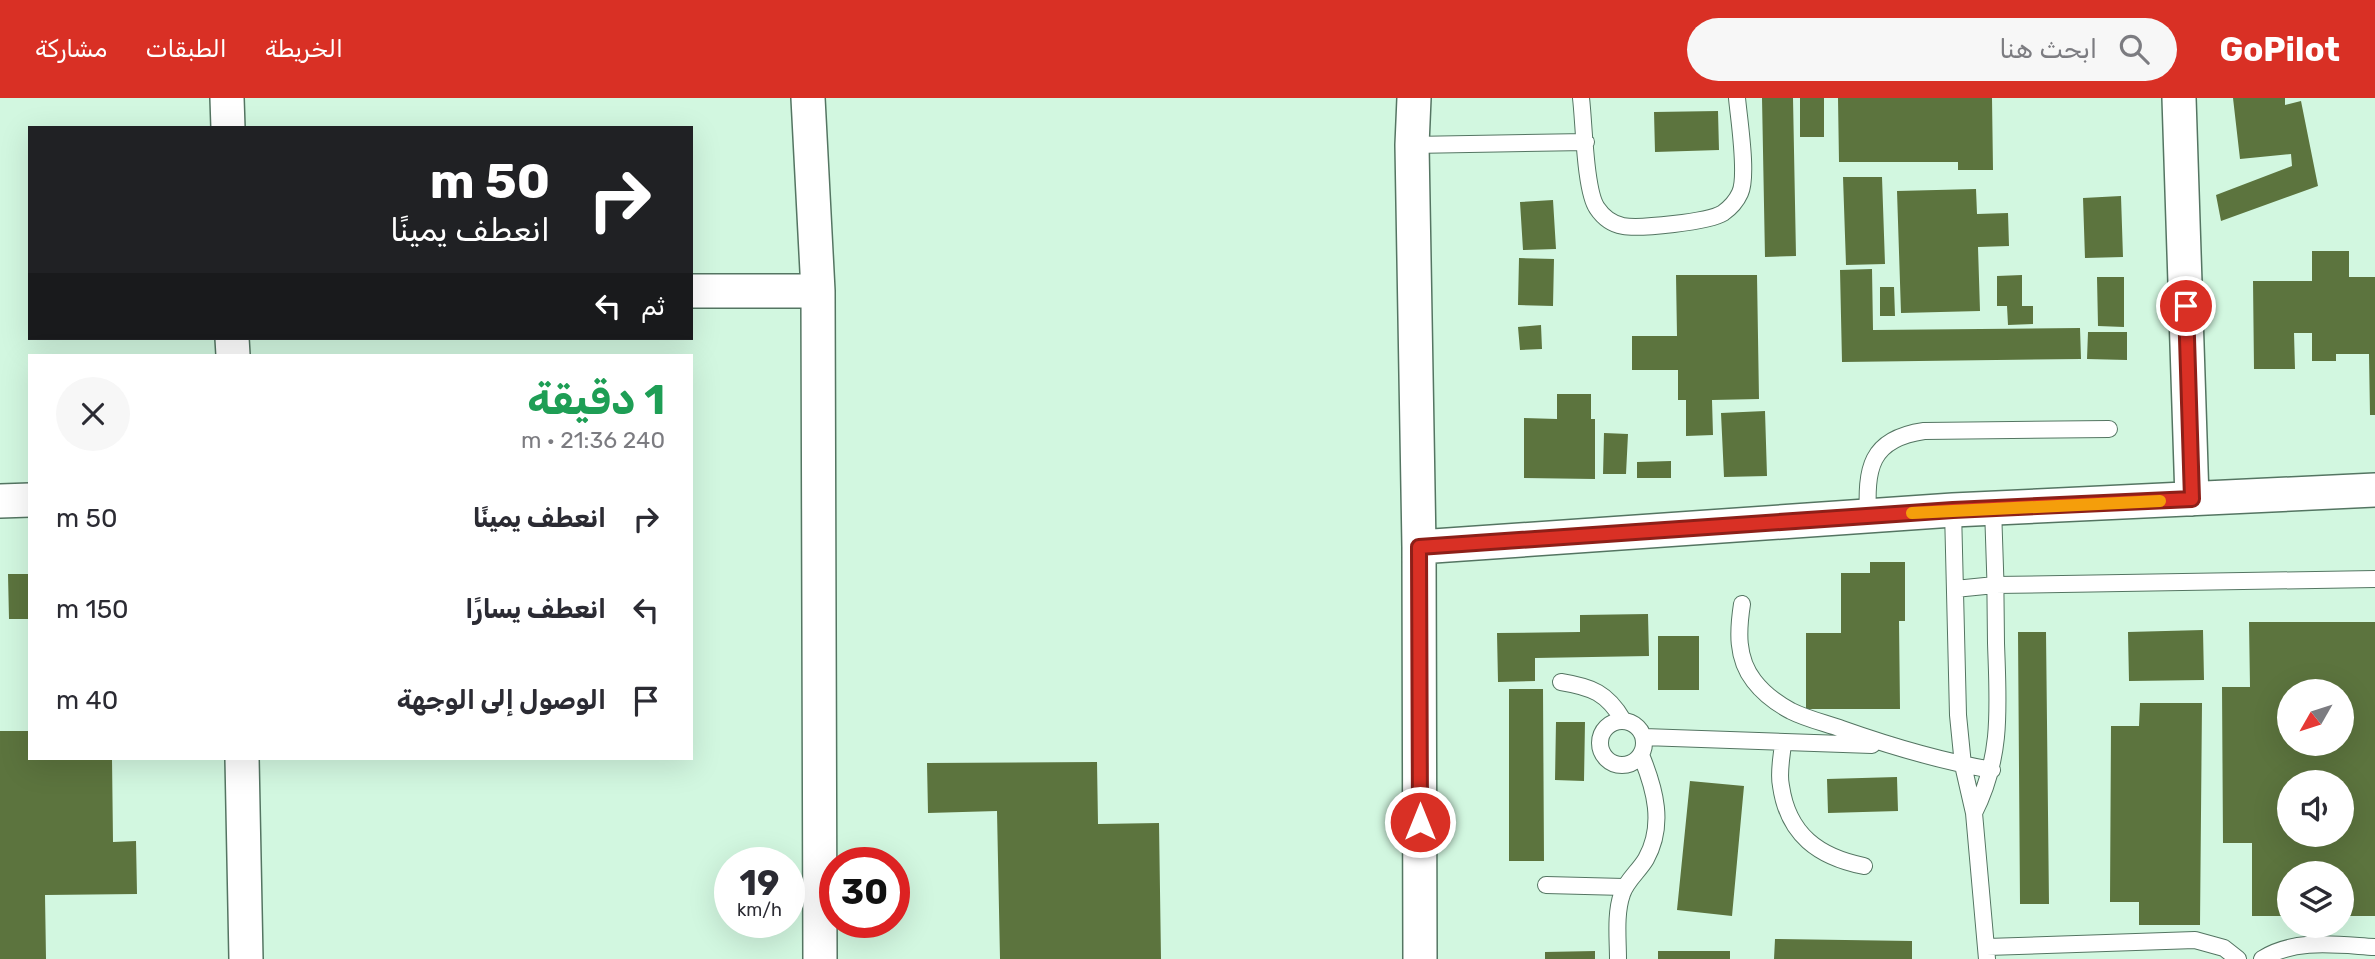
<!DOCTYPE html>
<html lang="ar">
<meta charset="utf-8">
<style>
body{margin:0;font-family:Rubik,Vazirmatn,sans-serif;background:#f7f7f7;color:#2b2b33;direction:rtl;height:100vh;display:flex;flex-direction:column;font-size:26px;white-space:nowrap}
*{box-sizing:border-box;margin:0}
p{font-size:23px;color:#7c7c81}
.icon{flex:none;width:38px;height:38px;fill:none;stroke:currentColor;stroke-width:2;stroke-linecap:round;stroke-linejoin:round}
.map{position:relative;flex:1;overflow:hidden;direction:ltr}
.drawer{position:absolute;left:28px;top:256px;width:665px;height:406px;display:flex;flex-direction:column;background:#fff;border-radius:0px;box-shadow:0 7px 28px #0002;direction:rtl}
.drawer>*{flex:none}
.banner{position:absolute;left:28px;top:28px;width:665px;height:214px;border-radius:0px;box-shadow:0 7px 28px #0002;direction:rtl;background:#202124;color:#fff;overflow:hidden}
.needle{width:46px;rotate:231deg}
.controls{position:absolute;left:2277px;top:581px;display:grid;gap:14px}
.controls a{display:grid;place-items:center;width:77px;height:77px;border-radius:50%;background:#fff;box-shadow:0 7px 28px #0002;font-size:35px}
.speed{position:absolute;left:714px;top:749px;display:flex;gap:14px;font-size:35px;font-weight:700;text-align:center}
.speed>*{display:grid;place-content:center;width:91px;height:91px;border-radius:50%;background:#fff;box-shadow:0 7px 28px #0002;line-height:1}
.speed small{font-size:18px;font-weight:400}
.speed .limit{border:10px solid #d22;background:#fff;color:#111}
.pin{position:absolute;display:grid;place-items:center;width:60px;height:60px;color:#fff;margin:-30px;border:4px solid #fff;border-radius:50%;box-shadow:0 2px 7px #0007}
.me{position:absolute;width:77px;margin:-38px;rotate:0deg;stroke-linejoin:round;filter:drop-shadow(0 0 5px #0008)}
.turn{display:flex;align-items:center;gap:24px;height:147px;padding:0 28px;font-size:32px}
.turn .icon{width:91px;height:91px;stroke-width:2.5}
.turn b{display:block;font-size:49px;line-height:60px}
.then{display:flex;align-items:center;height:66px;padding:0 28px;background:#0003;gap:14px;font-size:26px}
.round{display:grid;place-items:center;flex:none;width:74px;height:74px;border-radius:37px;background:#f7f7f7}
.summary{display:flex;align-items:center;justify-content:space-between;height:119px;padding:0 28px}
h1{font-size:42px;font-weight:700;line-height:52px;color:#1e9e55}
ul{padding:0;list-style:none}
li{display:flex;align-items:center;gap:21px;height:91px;padding:0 28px}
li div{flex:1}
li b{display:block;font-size:26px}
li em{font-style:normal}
header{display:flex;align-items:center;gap:42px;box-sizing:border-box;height:98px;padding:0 35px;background:#d93025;color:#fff}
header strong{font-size:33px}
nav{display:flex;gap:38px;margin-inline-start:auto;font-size:24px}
.search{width:490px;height:63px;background:#f7f7f7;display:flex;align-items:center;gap:18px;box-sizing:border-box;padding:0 24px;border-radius:38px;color:#7c7c81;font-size:26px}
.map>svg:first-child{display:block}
.building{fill:#5c743e;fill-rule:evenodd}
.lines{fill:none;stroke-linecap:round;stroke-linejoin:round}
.service-casing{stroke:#547562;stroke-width:18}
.minor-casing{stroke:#547562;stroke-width:36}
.service{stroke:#fff;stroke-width:16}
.minor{stroke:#fff;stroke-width:33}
.route-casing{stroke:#8d1f18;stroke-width:18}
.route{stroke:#d93025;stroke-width:12}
.slow{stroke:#f59e0b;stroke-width:12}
</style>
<header>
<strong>GoPilot</strong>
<div class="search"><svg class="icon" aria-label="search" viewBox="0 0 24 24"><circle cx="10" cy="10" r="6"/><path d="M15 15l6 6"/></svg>ابحث هنا</div>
<nav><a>الخريطة</a><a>الطبقات</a><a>مشاركة</a></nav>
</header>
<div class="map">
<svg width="2375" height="861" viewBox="0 0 2375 861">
<rect width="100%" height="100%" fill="#d2f7e0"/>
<path class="building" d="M1762,0H1793L1796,158L1765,159Z
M1800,0H1824V39H1800Z
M1838,0H1992L1993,72H1958V64H1839Z
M2233,0H2285V7L2301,3L2318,88L2221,123L2216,97L2292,68L2291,56L2240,61Z
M1718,13L1719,52L1655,54L1654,14Z
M1843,79H1882L1885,166L1846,167Z
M1976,91L1977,116L2008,115L2009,148L1978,149L1980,213L1901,215L1897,93Z
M2121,98L2123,159L2085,160L2083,100Z
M1553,102L1556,151L1523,152L1520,104Z
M2312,153H2349V179H2375V317H2370L2369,256H2336V263H2312V235H2294L2295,271H2254L2253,183H2312Z
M1519,160L1554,161L1553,208L1518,207Z
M1872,171L1873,232L2080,230L2081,261L1842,264L1840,172Z
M1676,177H1757L1759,301L1712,302L1713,337L1686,338V302H1678V272H1632V238H1677Z
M2022,177V208H2033V226L2008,227L2007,208H1997V178Z
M2097,179H2124V229L2098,228Z
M1880,189H1894L1895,218H1880Z
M1541,227L1542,251L1520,252L1518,229Z
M2088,234H2127V262L2087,261Z
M1557,296H1591V321H1595V381L1524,380V320L1557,321Z
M1765,313L1767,378L1724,379L1721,315Z
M1604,335L1628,336L1626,376H1603Z
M1671,363V380H1637V364Z
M1870,464H1905V523H1899L1900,611H1806V535H1841V475H1870Z
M8,476H30V521H9Z
M1648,516L1649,558L1535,560V583L1498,584L1497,535L1580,534V517Z
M2249,524H2375V818H2342V775H2289V818H2252V745H2223L2222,589H2250ZM2289,593H2342V646H2289ZM2289,684H2342V737H2289Z
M2203,532L2204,582L2129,583L2128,534Z
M2018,534H2046L2049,806H2020Z
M1658,538H1699V592H1658Z
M1509,591H1543L1544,763H1509Z
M2140,605H2202L2200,827H2139V804H2110L2111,628H2139Z
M1556,624H1585L1584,683L1555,682Z
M0,633H30V660H112L113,744L136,743L137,796L45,797L46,861H0Z
M1097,664L1098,726L1159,725L1161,861H1000L997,713L928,715L927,665Z
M1897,679L1898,713L1828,715L1827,681Z
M1690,683L1744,688L1732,818L1677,812Z
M1775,841L1912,843V861H1774Z
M1595,853V861H1545V854Z
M1658,853H1730V861H1658Z"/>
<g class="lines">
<defs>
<path id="service" d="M1581,0C1584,24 1585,93 1597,110C1603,119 1612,126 1623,128C1639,131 1709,124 1723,115C1730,110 1736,104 1740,95C1748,78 1739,22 1737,0
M1412,47L1586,44
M1953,412L1958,617L1963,667L1974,715L1987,861
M1868,419C1866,371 1869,341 1924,333L2109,331
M1955,491L1995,487L2375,481
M1742,506C1738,532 1736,560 1754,583C1764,596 1776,605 1791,613C1807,621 1825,625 1842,631C1890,648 1941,663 1992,672
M1561,584C1592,589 1607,595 1623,622
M1600 645a22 22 0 1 1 44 0a22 22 0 1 1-44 0Z
M1644,639L1872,647
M1783,645C1782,658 1778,675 1781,688C1788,737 1819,759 1864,768
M1974,715C2003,658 1998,607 1996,545C1996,500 1995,455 1993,410
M1546,787L1624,789
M1987,849L2195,842L2224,850L2238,861
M1618,861C1618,841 1615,816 1622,796C1626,783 1639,773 1646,761C1665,727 1655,691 1641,657
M2262,861C2295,840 2338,847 2375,849"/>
<path id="minor" d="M227,0L228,30
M808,0L818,193L820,861
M1414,0L1412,47L1419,449L1420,861
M2179,0L2192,401
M691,193H818
M232,240L233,257
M0,403L30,402
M1419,449L1953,412L2375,392
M242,660L246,861"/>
</defs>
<use href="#service" class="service-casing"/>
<use href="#minor" class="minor-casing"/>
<use href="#service" class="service"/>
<use href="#minor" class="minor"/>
</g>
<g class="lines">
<defs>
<path id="route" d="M1420,724L1419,449L1953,412L2192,401L2186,208"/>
</defs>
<use href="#route" class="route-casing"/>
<use href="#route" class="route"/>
<path class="slow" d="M1912,415L2160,403"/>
</g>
</svg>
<div class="controls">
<a><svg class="needle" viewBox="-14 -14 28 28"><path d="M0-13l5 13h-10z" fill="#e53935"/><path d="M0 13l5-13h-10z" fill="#7c7c81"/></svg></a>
<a><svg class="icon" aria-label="sound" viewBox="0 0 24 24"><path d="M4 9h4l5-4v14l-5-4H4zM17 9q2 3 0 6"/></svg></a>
<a><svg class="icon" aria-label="layers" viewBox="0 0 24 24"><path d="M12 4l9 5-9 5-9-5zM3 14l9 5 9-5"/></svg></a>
</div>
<div class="speed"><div>19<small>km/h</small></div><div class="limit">30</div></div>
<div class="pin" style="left:2186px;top:208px;background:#d93025"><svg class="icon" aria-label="arrive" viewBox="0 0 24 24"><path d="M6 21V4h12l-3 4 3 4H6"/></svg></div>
<svg class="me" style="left:1420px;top:724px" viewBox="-20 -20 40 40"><circle r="17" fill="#d93025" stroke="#fff" stroke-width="3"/><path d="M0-11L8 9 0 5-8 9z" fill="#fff"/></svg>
<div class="banner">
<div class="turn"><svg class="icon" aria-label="right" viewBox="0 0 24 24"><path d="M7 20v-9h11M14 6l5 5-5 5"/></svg><div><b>50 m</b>انعطف يمينًا</div></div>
<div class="then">ثم<svg class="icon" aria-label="left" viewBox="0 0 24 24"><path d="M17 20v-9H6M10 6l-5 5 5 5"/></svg></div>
</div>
<section class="drawer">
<div class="summary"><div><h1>1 دقيقة</h1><p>240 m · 21:36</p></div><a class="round"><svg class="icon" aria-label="close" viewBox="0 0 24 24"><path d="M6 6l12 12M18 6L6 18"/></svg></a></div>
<ul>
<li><svg class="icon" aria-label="right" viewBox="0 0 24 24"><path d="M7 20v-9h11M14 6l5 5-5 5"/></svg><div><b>انعطف يمينًا</b></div><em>50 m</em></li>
<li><svg class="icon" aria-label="left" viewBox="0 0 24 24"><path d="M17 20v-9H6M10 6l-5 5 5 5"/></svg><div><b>انعطف يسارًا</b></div><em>150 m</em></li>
<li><svg class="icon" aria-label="arrive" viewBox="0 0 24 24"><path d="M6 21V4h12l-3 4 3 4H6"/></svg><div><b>الوصول إلى الوجهة</b></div><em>40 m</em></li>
</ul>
</section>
</div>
